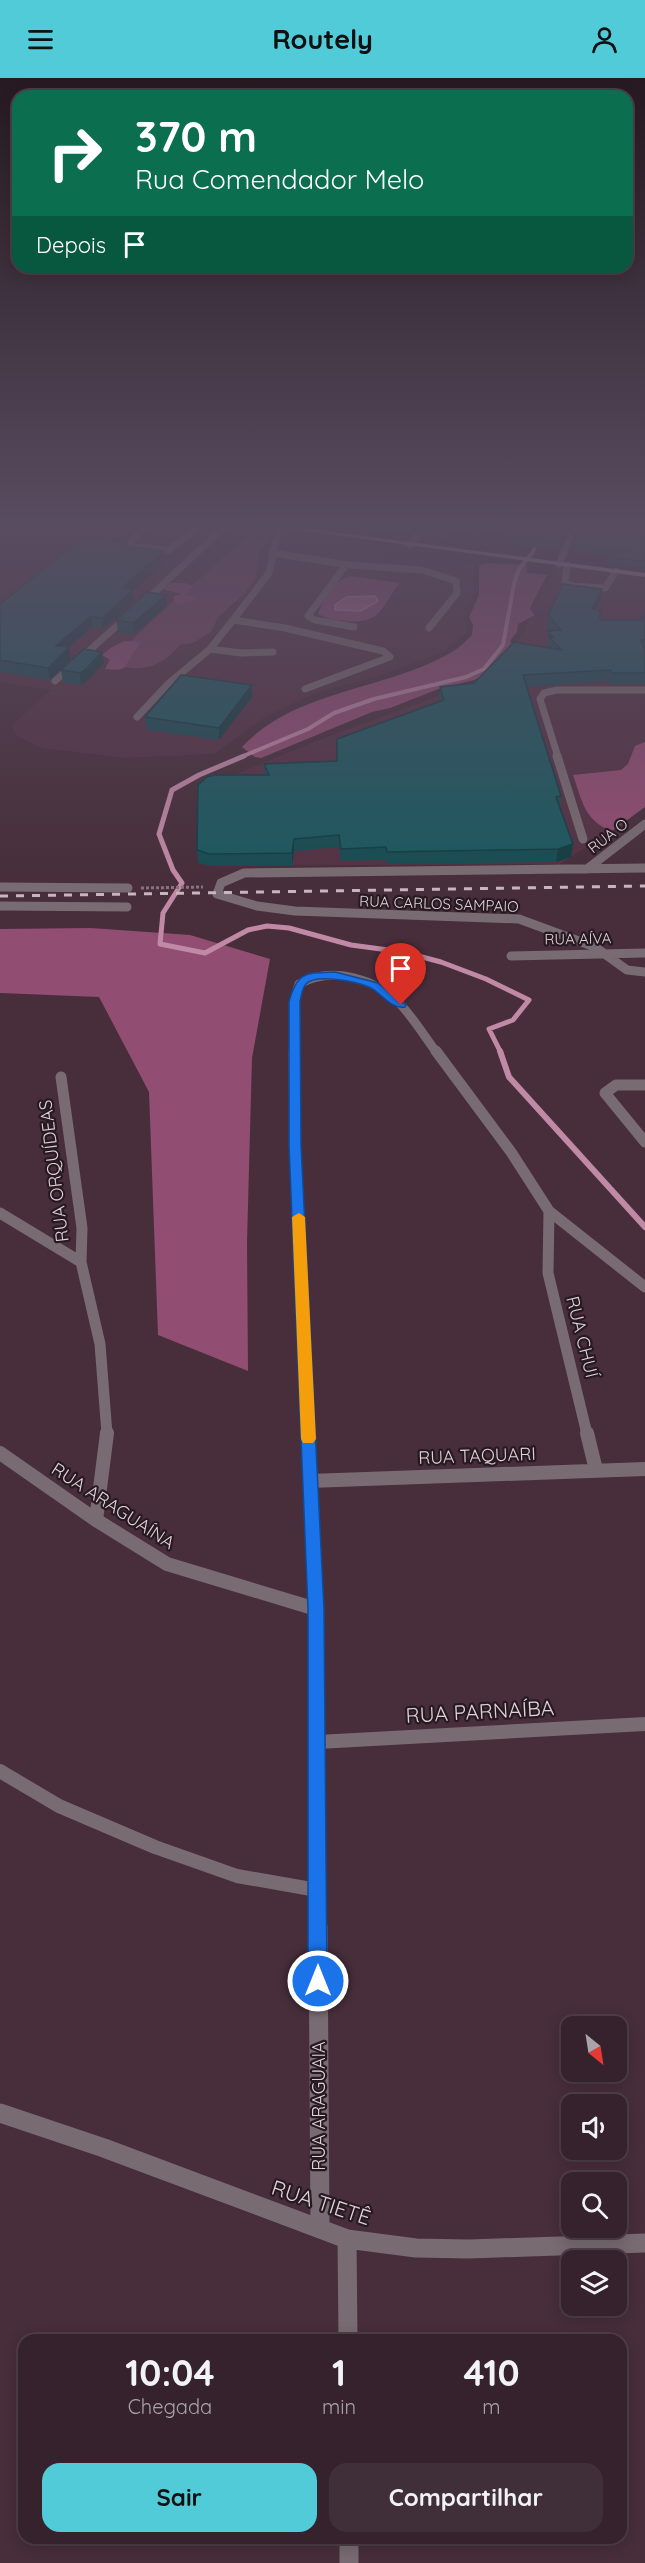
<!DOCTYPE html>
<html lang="pt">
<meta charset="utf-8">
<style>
body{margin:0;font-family:Quicksand,sans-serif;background:#402f38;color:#f1f3f6;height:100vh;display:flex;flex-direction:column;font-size:22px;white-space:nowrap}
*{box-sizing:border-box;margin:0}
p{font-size:20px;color:#aaa4a9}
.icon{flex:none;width:33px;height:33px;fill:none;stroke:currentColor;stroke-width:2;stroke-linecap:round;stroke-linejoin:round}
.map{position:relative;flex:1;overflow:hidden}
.details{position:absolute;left:18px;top:2256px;width:609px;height:210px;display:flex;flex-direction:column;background:#35222c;border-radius:18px;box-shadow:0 3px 15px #0003,0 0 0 2px #4f3f48}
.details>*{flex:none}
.banner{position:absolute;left:12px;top:12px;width:621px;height:183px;border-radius:18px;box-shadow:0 3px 15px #0003,0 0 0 2px #4f3f48;background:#0b6e4f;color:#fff;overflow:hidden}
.needle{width:39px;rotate:150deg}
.buttons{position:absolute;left:561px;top:1938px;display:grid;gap:12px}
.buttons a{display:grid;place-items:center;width:66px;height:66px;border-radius:12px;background:#35222c;box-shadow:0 3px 15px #0003,0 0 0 2px #4f3f48;font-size:30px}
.pin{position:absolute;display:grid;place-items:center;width:51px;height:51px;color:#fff;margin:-62px -26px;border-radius:50% 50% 50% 0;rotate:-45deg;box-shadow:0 0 6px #0007}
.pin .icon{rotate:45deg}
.me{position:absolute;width:66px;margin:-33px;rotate:0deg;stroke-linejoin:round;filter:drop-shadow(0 0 4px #0008)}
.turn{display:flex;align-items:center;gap:21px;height:126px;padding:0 24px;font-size:27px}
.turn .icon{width:78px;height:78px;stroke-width:2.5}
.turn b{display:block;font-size:42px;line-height:51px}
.then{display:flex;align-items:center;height:57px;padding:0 24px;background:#0003;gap:12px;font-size:22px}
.eta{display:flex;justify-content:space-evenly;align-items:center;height:102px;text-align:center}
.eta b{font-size:36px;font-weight:800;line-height:42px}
.primary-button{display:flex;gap:12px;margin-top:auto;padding:12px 24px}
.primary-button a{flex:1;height:69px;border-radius:18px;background:#52cbd9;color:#111;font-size:24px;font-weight:800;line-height:69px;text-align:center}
.primary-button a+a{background:#402f38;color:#f1f3f6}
header{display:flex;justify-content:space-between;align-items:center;height:78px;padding:0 24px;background:#52cbd9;color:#111;font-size:27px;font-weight:800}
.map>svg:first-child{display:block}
.built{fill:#533243}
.green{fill:#79445f}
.forest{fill:#924d72}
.water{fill:#b36b90;stroke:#c089a5;stroke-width:1.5}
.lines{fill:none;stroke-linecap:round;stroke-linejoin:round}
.stream-far2{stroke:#c089a5;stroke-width:4}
.stream-far1{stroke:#c089a5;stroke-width:5}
.stream{stroke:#c089a5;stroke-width:6}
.path{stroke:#88727c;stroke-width:3;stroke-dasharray:3 2;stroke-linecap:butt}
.service-far1{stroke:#786b71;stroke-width:7}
.service{stroke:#786b71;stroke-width:9}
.minor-far4{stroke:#786b71;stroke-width:7}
.minor-far3{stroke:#786b71;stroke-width:9}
.minor-far2{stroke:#786b71;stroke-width:11}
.minor-far1{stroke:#786b71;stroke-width:14}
.minor{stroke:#786b71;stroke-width:19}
.primary{fill:#b99eaa;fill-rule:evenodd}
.rail{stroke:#c8b6be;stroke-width:3;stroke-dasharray:8 8;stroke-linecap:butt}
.wall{fill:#184d53}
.shaded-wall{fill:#143e43}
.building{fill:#1c5960;stroke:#143e43;stroke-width:1.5}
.route{fill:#1a73e8;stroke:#114b97;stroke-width:1.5}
.slow{fill:#f59e0b}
.labels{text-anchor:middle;stroke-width:4.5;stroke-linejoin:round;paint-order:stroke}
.far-street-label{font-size:15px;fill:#e0d0d7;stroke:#261a20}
.street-label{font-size:18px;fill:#e0d0d7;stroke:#261a20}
.near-street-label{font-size:21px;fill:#e0d0d7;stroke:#261a20}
</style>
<header><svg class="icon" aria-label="menu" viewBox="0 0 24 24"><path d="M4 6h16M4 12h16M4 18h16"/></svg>Routely<svg class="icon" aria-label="person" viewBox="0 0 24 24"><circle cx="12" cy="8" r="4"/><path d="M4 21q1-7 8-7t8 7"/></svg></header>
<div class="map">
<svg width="645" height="2485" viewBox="0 0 645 2485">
<rect width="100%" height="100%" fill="#472e3a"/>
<path class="built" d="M0,450H180L475,486L474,514L464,539L468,553L444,574L378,598L316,615L268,637L214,676L126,680L42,670L16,657L12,647L51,612L0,604Z
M559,486L645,498V729L623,746L560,786L210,788L205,709L316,663L487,600L505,585L532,538L545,536L531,534Z"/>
<path class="green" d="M248,458L269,461L260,473L255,501L245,515L218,539L211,554L193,565L180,567C157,593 139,594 107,585L167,529Z"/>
<path class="forest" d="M485,485L527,487V495L547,497L531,528L530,531L535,537L518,546L517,554L510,563L513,568L490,594L474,602L441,610L390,630L372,634L261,680L255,679L242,669C297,610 389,613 455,572C461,568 467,562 472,557L473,547L469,539L479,517V488Z
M351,498L399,505C382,529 380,547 346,543C336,542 327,541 318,536C324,520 333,502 351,498Z
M172,505H185L193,508L185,516L195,520L191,524L178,526L174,523V518L182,516L165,512L164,509Z
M124,563L140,564C138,571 134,571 132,577C123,592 125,593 105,591L110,582L102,577L112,569Z
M645,664V729L612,753C584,743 582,722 573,697L621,692L628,686L635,668Z
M91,850L190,857L270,881L252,980L247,1164L248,1293L158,1257L149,1014L99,919L0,915V851Z"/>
<path class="water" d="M375,518L378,523L361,533L335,532V527L347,519Z"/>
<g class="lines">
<path class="stream-far2" d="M241,679L308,651L334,635L374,621L466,599L484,591L503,567L514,506L519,491L533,474L543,450"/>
<path class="stream-far1" d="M244,678L199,697L172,712L159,756L173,792L182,805L163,835L160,866L205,875L248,852L267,848L289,850L351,867L403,874L441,884L486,901L529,922L513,942L489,951L501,975"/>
<path class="stream" d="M500,973L509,999L645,1149"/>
<path class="path" d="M141,810L203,809"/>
<path class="service-far1" d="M145,450L126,468L169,472L197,450
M279,450L269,495L233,542L285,550L383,573L390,579L305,611
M272,475L349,487L422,492L456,503L457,515L429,550
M346,487L308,538L315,542L354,549
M567,487L565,505L574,508L605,510L616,493
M141,527L223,450
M210,571L241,575L273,574
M55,603L128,538
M137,639L168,606L210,571L233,542
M558,679L540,621L544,615L557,612H645"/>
<path class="service" d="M557,678L583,761"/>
<path class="minor-far4" d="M410,467L423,450
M559,486L574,450"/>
<path class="minor-far3" d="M645,790L244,795L221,805L217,816L257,828L295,833L519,841L595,869L627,892L645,894
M587,791L645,746
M0,809L128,810
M0,828L127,829
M511,878L645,875
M294,975V924L299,906C332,888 375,900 401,927C414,941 425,959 437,975"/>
<path class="minor-far2" d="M294,973L295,1067L308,1356
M436,973L511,1074L549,1133L645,1209
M61,999L82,1150L81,1184L100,1266L107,1356
M645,1007H616L605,1015L645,1064
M549,1133L548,1195L587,1356
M0,1135L81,1184"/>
<path class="minor-far1" d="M308,1355L316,1531L318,1849
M587,1355L596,1392
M0,1375L96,1442L167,1486L316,1531
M310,1403L645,1391
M96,1442L107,1355
M318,1664L645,1646
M0,1693L59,1728L155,1769L237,1798L317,1812"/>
<path class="minor" d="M318,1848L320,2151
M0,2035L104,2070L347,2161L416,2170L469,2171L645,2165
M347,2161L348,2262
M349,2460V2485"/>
<path class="primary" d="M283,450H302L645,495V499Z"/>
<path class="rail" d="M0,818L645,808"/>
</g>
<path class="wall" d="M368,450H418L411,457L403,456L400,459L368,454Z
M568,450L558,473L475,460L472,465L424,459V451Z
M645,455V491L606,486L607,479L608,478L570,474L571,466Z
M127,468L164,473L165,484L133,513L134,523L103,551L92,549L69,569L71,581L50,602L0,594V526Z
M602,511L600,522L596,531L600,542H642L645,536V606H610L609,603L527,609L561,718L560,730L573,766L571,779L556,784L387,786L386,782L341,783L339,769L294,773L292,788H210L198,785L197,772L264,697V686L337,683L440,623L439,621L440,609L474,605L548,570V566L547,565L548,553H550L547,549L548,537Z
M166,517L167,528L134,556L118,554L116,542Z
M104,585L87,603L81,607L63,604L61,592Z
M252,619L219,662L147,652L145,639Z"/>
<path class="shaded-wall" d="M402,450H403V456L400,459V451Z
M411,450H418L411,457Z
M566,450H568L558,473L559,465Z
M475,453V460L472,465V457Z
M164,473L165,484L133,513L134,523L103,551L102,540L122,510Z
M602,511L600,522L591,542L592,531Z
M166,517L167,528L134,556L133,545Z
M91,538L92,549L69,569L71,581L50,602L48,590L56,568Z
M102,574L104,585L87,603L81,607L80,595Z
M252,607V619L219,662V650Z
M294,761V773L292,788V775Z
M573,766L571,779L556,784L558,771Z"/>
<path class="building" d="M425,450H566L559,465L475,453L472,457L424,451Z
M578,450H604L645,455V483L607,479L628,472L571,466Z
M84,459L127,465L123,468L164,473L122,510L133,512L102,540L91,538L56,568L69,569L48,590L0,582V526Z
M563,506L602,511L592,531L600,532V542H642L645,536V562H641L645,573V595H612L610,592L523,597L561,718L556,719L573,766L558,771L387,774L386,769L341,771L339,757L294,761L292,775L209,776L197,772L198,707L207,699L215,697H269L264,686L337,683V661L444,622L440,609L474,605L514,564L561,572L549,559H553L548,553L561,552L548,537Z
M147,514L166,517L133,545L116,542Z
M84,571L102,574L86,591L80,595L61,592Z
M181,597L252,607L219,650L145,639Z"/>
<linearGradient id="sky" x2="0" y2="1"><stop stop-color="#271920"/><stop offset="0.56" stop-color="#584c60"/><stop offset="1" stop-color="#584c60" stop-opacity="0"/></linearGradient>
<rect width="645" height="798" fill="url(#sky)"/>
<path class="route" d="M335,894L378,905L406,927L405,929C391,932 381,914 369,909C357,904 316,895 306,906C302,910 301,918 300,924L301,1067L324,1531L327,1903L325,1910L318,1912L311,1910L308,1903V1531L289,1067V924C297,893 306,895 335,894Z"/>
<path class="slow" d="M299,1135L305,1139L316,1361L313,1365H303L301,1361L292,1139Z"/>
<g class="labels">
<g class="far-street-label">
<text transform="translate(608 758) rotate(-38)" y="5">RUA O</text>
<text transform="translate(439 826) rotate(2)" y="5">RUA CARLOS SAMPAIO</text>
<text transform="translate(578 861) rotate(-1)" y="5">RUA AÍVA</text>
</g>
<g class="street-label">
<text transform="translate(54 1093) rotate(-97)" y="6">RUA ORQUÍDEAS</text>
<text transform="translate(582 1259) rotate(76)" y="6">RUA CHUÍ</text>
<text transform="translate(477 1378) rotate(-2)" y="6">RUA TAQUARI</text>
<text transform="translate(113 1428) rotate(33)" y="6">RUA ARAGUAÍNA</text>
<text transform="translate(319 2028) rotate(-90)" y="6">RUA ARAGUAIA</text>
</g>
<g class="near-street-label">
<text transform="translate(480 1634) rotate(-3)" y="7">RUA PARNAÍBA</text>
<text transform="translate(321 2125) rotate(18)" y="7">RUA TIETÊ</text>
</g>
</g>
</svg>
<div class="buttons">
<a><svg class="needle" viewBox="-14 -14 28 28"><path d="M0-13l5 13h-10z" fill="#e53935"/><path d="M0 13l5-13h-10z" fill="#aaa4a9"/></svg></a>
<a><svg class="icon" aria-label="sound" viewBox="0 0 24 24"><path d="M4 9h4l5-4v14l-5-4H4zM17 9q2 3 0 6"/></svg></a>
<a><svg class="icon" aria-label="search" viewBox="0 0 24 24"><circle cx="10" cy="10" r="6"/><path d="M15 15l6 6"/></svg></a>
<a><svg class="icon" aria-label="layers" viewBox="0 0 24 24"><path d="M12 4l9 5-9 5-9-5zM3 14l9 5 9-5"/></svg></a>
</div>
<div class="pin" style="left:401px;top:927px;background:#d93025"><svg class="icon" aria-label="arrive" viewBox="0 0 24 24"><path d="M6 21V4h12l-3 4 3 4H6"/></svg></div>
<svg class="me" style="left:318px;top:1903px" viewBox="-20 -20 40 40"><circle r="17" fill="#1a73e8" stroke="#fff" stroke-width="3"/><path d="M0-11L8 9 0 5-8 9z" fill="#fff"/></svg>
<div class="banner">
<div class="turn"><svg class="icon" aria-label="right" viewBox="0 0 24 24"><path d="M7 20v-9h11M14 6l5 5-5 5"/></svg><div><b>370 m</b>Rua Comendador Melo</div></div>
<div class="then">Depois<svg class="icon" aria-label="arrive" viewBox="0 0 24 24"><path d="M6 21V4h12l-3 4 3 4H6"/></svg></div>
</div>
<section class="details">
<div class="eta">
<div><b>10:04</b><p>Chegada</p></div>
<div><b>1</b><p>min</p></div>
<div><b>410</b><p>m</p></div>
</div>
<div class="primary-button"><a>Sair</a><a>Compartilhar</a></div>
</section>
</div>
